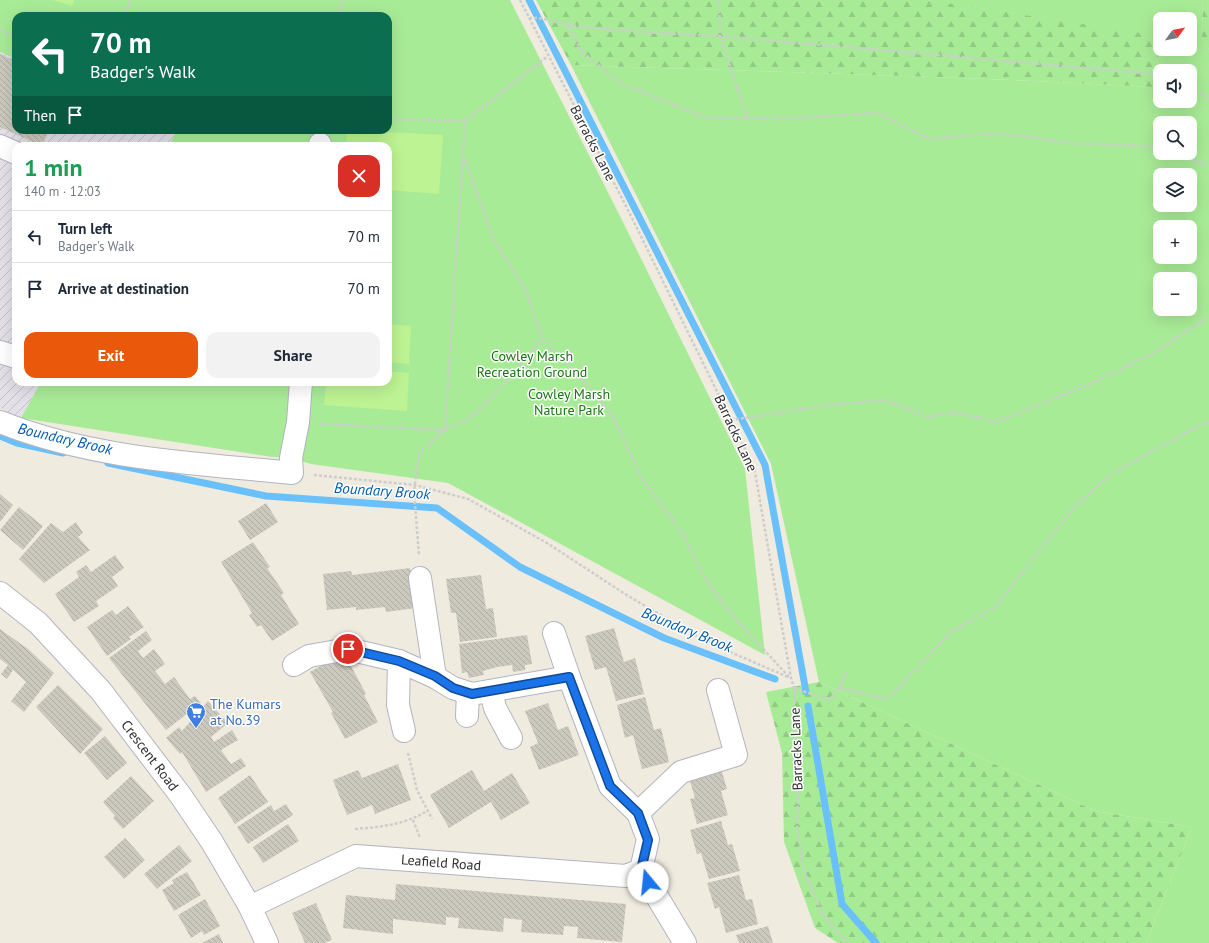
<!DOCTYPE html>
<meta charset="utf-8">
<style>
body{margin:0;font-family:"PT Sans",sans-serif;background:#f2f2f3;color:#1f2937;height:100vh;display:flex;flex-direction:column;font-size:15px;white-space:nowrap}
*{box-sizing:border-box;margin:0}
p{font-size:13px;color:#747a83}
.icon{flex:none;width:22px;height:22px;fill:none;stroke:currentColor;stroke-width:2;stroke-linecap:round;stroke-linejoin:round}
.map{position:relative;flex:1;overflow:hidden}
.drawer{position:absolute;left:12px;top:142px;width:380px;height:244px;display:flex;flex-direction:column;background:#fff;border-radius:12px;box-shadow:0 4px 16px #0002}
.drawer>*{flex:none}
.banner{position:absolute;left:12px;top:12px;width:380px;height:122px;border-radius:12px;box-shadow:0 4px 16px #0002;background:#0b6e4f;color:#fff;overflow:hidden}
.needle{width:26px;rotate:58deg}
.buttons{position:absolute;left:1153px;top:12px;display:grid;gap:8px}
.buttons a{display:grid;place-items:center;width:44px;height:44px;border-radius:8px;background:#fff;box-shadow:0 4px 16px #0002;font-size:20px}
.pin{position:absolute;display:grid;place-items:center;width:34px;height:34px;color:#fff;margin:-17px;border:2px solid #fff;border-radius:50%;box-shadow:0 1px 4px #0007}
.me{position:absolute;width:44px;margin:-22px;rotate:343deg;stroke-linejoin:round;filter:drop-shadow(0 0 3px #0008)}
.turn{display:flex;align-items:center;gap:14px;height:84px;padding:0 12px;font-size:18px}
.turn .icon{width:52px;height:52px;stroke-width:2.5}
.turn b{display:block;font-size:28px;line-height:34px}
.then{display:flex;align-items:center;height:38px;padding:0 12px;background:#0003;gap:8px;font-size:15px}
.round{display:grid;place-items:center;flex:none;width:42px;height:42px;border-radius:12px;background:#f2f2f3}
.overview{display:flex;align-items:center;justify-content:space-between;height:68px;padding:0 12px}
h1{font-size:24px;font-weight:600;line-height:30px;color:#1e9e55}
.primary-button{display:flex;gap:8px;margin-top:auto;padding:8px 12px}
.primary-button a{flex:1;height:46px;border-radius:12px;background:#ea580c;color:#fff;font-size:16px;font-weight:600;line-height:46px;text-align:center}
.primary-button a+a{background:#f2f2f3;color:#1f2937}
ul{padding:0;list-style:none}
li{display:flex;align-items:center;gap:12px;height:52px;padding:0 12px;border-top:1px solid #e0e1e3}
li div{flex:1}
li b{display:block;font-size:15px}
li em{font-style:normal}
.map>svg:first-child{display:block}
.industrial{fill:url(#industrial-furrows)}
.green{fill:#a8eb97;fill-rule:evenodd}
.forest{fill:url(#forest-firs)}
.pitch{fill:#bdf392}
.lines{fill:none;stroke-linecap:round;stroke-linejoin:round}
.stream{stroke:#69c0fb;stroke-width:7}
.building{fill:url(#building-back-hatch)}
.minor-casing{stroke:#b3b4c2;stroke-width:24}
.path{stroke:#cdcdcd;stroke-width:2.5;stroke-dasharray:3 2;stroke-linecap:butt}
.minor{stroke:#fff;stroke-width:22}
.route-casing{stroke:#114b97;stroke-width:10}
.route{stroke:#1a73e8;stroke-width:7}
.labels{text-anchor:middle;stroke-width:3;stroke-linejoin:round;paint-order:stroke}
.street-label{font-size:14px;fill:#2e2e2e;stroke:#fff}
.park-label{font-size:14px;fill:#1a7513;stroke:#fff}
.shop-label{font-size:14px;fill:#366cbe;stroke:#fff;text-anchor:start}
.water-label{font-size:15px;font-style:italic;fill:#005baf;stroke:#fff}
</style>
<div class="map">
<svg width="1209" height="943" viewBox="0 0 1209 943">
<defs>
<pattern id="industrial-furrows" width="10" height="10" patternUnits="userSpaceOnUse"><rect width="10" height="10" fill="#e3e0e8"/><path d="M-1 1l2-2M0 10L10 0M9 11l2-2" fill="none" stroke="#c3c0c7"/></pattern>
<pattern id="forest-firs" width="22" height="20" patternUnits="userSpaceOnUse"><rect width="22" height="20" fill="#a8eb97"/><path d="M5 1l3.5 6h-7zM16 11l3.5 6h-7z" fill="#91ca82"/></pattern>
<pattern id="building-back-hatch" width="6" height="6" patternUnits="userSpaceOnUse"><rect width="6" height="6" fill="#cbc9bd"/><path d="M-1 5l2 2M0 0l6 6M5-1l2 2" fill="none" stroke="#afada3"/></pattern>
</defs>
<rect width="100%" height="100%" fill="#f0ebdf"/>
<path class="industrial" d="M0,52L16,59V130H173L176,132L169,146H16V382H41L21,418L0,408Z"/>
<path class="green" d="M0,0H510L621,218L745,469L765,655L448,483L311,464L291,458L272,457L21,418L41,382H388V146H169L176,132L173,130H388V16H16V59L0,52Z
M926,0H1203L1202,44L1209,49V943H1146L1192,827L1095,811L819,682L771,464L571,65C766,72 960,76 1154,87L1160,43V49H1190V19H1160V37ZM1160,71H1190V101H1160ZM1160,123H1190V153H1160ZM1160,175H1190V205H1160ZM1160,227H1190V257H1160ZM1160,279H1190V309H1160Z"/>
<path class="forest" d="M536,0H928L1160,36V43L1154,87C960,76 766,72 571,65Z
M1203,0H1209V49L1202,44Z
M819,682L1095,811L1192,827L1146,943H838L815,928L784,842L782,753L766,692Z"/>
<path class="pitch" d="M53,0H74L72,6Z
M347,130L443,135L439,194L388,190V146H346Z
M388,324L411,326L409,364L388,362Z
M388,371L409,373L407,411L324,405L326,382H388Z"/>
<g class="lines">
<path class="stream" d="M529,0L765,465L806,692
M0,436L17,443L63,453
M108,463L266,496L437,508L520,567L664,638L775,679
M808,706L842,904L876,943"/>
</g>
<path class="building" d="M0,54L16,61V130H49L42,146L0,127Z
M0,494L13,505L0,522Z
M266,503L278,522L250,540L238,521Z
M19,507L43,526L23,550L0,530Z
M76,522L83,533L78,537L90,550L44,583L19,559L51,523L63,532Z
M253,542L270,567L267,568L284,593L281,595L299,624L272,641L261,625L257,627L249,615L252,613L221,562Z
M115,555L124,568L112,577L118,586L96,601L99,606L74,622L55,594L79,577L76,572L86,565L91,572Z
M410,568L416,608L386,612L385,607L356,610V607L327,610L323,574L351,571L352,575Z
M481,575L486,609L493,608L497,637L460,642L456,613H451L446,579Z
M128,606L144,627L129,637L131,639L107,656L87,627L112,610L116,615Z
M614,628L624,662L635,658L644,694L616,701L606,667L595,670L585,636Z
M0,629L28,649L54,673L24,712L11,701L26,682L13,670L7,679L1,674L8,665L0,659Z
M146,631L152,640L138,651L143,658L154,649L165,664L155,671L165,684L174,677L190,699L195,696L201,703L166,730L109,658Z
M527,635L532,664L525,665V670L513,672L512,665L497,667L483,671L484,675L469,678L467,672L462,673L459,644Z
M344,653L366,694L364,695L378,722L345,739L331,713L333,712L310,672Z
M58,685L103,729L80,754L36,707Z
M645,697L654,730L661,728L669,762L642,769L633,735L625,738L617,705Z
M208,701L228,723L211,737L214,742L232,730L238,740L221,750L231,764L241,758L246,766L206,792L182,752L180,754L166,738L179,727L182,731Z
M548,703L558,730L568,726L579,755L539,770L530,747L538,743L525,711Z
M105,736L127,763L107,780L84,753Z
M719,762L727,789L721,791L728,815L697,824L690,799L695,798L687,771Z
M398,764L411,800L375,814L372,805L347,815L333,780L358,770L362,778Z
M472,770L484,791L512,773L530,803L501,820L491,802L449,828L430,795Z
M250,775L268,802L235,824L218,798Z
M131,776L154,801L123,829L113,818L115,816L103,802Z
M286,804L293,815L248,844L237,827L271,805L274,811Z
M721,821L728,845L732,844L740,871L709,879L701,853L697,854L690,830Z
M288,824L299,841L263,863L253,847Z
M125,838L145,860L124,879L104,857Z
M179,845L192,861L157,889L144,874Z
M187,872L201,895L174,911L162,890L174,883L172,880Z
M739,875L746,900L752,899L758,924L726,933L719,907L715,909L707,883Z
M396,884L626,904L622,942L577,938L578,927L564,926L563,935L521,932L522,920L504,918L503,932L458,928L459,918L446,917V925L393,919V934L343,928L346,895L395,900Z
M205,899L220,926L204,935L202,931L191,938L178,915Z
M316,903L332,940L324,943H305L292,913Z
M768,926L773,943H739L736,935Z
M219,934L223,943H202Z"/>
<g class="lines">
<defs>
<g id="minor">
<path d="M0,146L16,153"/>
<path d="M320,146V144"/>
<path d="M0,352L16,357"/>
<path d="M0,422C92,459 194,463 292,473L291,458L298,422L301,382"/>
<path d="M420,578L435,677"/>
<path id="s1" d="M0,593L38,623L101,691L181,796L212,842L250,907L267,943"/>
<path d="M554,633L569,677L610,786L638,813L648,839L641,870"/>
<path d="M399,661L398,705L404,731"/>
<path d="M294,665L309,656L348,649L399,661L435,677L453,688L472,694L569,677"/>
<path d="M491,691L495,708L511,738"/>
<path d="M467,716L468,693"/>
<path d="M638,813L681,772L736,755L718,690"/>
<path id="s2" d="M250,907L356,856L626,876L641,870L685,943"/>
</g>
</defs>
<use href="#minor" class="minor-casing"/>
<path class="path" d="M520,0L630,214L754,467L791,678L794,688L798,787L797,828L804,871L823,915L848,943
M719,0L720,36L748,119
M125,16L131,0
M338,16L343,0
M529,18C545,17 560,24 576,26C624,31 672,34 720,36L1156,74L1160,75
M568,26L582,52L622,84L707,118H793L877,113L930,139L983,134L1026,136L1066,143L1145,146L1160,151
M0,30L16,37
M1190,89L1209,98
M388,119L465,121L445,430L419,453L414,491L419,556
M465,121L548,56
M1166,153L1209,165
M463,155L494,240L526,291L542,338L594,392L614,418L640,476L685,537L699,568L715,593L741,625L790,678
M731,420L829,405L885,400L927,417L954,412L996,422L1092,383L1152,354L1209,317
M320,424L445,430L470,418L494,395L542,338
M314,475L415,485L468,499L547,543L625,594L705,641L788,677
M794,688L829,700L840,688L887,699L952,631L994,608L1074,508L1111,474L1187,432L1209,422
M840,688L846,672
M408,753L417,790L432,819
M413,820L420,838
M355,829C381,827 404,825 427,811"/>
<use href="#minor" class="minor"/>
</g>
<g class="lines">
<defs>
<path id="route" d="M348,649L399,661L435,676L453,688L472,694L569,677L610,786L638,813L648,840L641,870L648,882"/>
</defs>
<use href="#route" class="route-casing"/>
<use href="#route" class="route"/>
</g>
<defs>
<symbol id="supermarket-pin" viewBox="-11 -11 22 30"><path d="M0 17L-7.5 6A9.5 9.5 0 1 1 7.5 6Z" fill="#3f7fe0" stroke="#fff"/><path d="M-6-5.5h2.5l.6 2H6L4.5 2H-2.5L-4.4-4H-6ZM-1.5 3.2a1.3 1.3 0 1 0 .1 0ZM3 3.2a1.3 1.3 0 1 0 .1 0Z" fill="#fff"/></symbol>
</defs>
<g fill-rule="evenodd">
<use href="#supermarket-pin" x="185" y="701" width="22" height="30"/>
</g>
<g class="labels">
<g class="street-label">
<text transform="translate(593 143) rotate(63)" y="5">Barracks Lane</text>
<text transform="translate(736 433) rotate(65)" y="5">Barracks Lane</text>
<text transform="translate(796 749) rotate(-92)" y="5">Barracks Lane</text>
<text dy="5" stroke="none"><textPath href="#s1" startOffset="222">Crescent Road</textPath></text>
<text dy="5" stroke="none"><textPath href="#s2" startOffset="203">Leafield Road</textPath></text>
</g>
<g class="park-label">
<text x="532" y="361">Cowley Marsh<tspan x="532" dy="16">Recreation Ground</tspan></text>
<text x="569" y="399">Cowley Marsh<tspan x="569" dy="16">Nature Park</tspan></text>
</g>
<g class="shop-label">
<text x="210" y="709">The Kumars<tspan x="210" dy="16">at No.39</tspan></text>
</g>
<g class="water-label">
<text transform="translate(65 439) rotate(13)" y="5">Boundary Brook</text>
<text transform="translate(382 491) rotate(4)" y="5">Boundary Brook</text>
<text transform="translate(687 630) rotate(22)" y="5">Boundary Brook</text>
</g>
</g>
</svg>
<div class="buttons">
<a><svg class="needle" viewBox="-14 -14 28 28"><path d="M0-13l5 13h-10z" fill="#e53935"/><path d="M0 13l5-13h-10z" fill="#747a83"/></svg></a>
<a><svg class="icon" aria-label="sound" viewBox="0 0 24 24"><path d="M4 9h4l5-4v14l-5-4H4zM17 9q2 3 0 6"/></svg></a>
<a><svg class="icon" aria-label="search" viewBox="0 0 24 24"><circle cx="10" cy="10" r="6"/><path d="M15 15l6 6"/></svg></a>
<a><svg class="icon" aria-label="layers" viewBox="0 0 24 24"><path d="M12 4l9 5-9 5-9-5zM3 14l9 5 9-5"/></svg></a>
<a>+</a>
<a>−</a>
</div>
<div class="pin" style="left:348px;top:649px;background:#d93025"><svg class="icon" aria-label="arrive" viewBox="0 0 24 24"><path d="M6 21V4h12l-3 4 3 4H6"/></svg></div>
<svg class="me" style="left:648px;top:882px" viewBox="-20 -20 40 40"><circle r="19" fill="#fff"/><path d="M0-13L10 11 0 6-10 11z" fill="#1a73e8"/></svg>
<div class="banner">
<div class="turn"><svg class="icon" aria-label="left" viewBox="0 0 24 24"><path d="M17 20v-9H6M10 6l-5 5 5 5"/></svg><div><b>70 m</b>Badger's Walk</div></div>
<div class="then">Then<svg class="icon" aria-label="arrive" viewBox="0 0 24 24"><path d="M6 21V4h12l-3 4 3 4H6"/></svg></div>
</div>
<section class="drawer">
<div class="overview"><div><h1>1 min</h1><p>140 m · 12:03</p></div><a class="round" style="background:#d93025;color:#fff"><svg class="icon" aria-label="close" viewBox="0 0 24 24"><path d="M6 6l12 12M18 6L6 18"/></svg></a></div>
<ul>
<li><svg class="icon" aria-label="left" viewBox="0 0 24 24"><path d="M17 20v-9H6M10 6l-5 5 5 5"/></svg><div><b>Turn left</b><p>Badger's Walk</p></div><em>70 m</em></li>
<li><svg class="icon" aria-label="arrive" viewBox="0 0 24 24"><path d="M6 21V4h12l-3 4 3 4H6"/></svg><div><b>Arrive at destination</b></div><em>70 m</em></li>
</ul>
<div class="primary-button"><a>Exit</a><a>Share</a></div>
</section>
</div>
